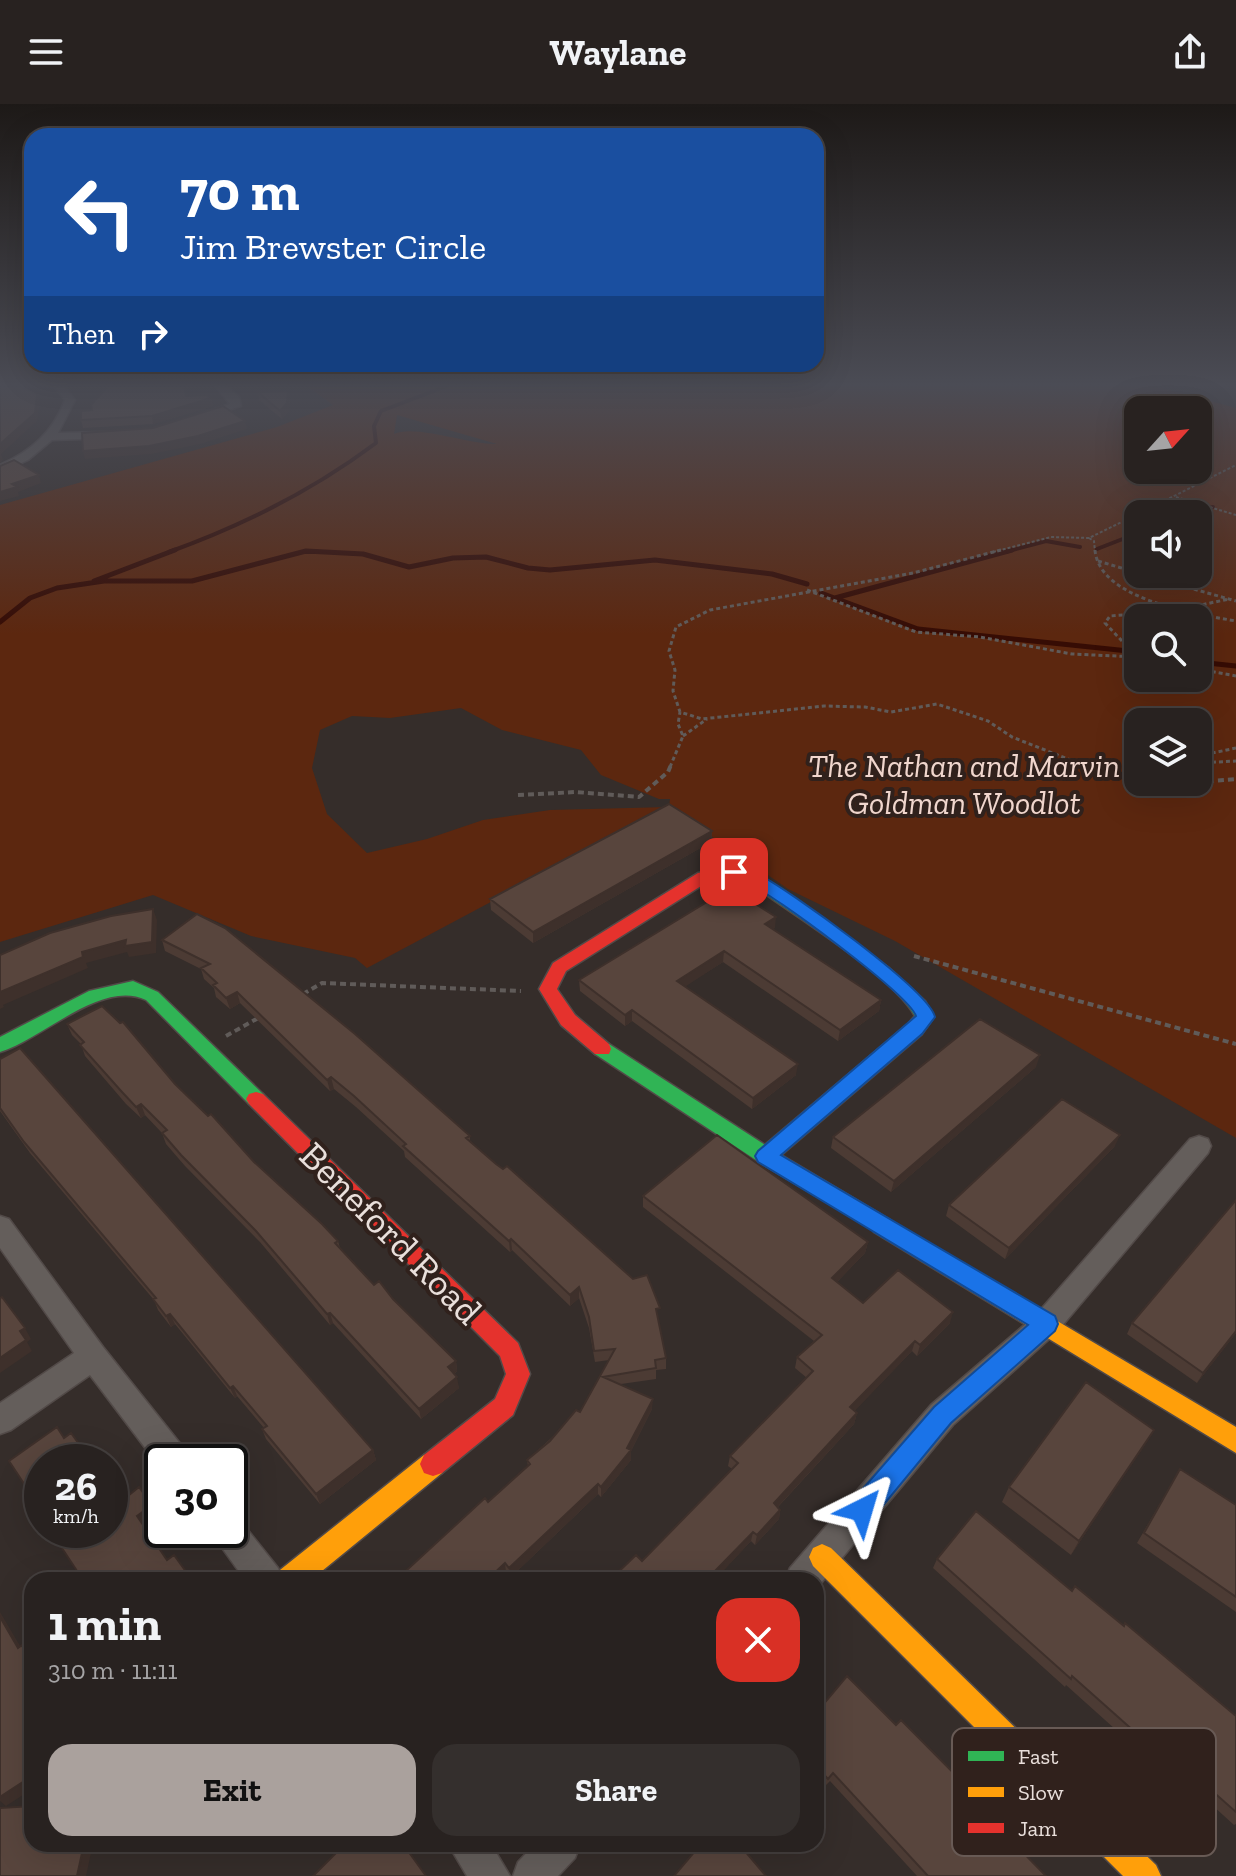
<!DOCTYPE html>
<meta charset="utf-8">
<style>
body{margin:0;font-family:"Zilla Slab",serif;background:#342f2d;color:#f1f3f6;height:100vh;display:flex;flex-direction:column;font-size:30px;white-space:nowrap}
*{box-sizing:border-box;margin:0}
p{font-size:26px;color:#a5a4a5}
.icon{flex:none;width:44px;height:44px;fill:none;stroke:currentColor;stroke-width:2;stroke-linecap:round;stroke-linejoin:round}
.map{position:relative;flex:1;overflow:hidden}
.side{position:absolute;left:24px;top:1468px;width:800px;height:280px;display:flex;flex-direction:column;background:#282220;border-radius:24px;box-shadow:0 8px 32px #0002,0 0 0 2px #443f3e}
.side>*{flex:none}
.hud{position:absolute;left:24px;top:24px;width:800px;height:244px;border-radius:24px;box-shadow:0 8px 32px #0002,0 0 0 2px #443f3e;background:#1a4fa0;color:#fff;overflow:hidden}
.needle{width:52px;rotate:63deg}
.tools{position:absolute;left:1124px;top:292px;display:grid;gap:16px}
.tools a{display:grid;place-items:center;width:88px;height:88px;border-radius:16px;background:#282220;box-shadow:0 8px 32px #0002,0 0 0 2px #443f3e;font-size:40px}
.speed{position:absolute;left:24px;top:1340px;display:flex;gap:16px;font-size:40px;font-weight:700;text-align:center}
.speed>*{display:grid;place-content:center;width:104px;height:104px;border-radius:50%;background:#282220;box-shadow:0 8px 32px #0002,0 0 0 2px #443f3e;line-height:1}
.speed small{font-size:20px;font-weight:400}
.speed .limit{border:4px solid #111;border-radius:12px;background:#fff;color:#111}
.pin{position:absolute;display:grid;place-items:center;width:68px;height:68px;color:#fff;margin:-34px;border-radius:16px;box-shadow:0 4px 12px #0006}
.me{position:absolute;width:88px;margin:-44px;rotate:40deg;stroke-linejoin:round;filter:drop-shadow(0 0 6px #0008)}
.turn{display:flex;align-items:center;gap:28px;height:168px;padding:0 24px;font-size:36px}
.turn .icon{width:104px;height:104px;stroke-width:2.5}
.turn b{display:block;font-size:56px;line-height:68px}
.then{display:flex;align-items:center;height:76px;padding:0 24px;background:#0003;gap:16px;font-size:30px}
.round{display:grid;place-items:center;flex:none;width:84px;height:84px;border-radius:24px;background:#342f2d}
.headline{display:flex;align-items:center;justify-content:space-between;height:136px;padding:0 24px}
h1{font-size:48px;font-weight:700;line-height:60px}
.primary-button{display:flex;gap:16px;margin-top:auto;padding:16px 24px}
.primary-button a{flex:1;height:92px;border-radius:24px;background:#aaa19d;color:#111;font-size:32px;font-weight:700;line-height:92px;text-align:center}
.primary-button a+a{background:#342f2d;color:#f1f3f6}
header{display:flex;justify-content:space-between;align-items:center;height:104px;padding:0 24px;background:#282220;font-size:36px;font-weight:700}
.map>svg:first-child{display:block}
.green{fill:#5c270f;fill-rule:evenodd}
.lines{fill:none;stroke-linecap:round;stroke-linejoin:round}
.stream-far1{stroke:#360c04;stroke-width:4}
.stream{stroke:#360c04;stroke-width:5}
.street-casing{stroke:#524a48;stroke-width:3}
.fast-casing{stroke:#524a48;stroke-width:3}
.slow-casing{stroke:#524a48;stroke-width:3}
.jam-casing{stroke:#524a48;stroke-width:3}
.path-far2{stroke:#605b59;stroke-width:2;stroke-dasharray:3 2;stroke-linecap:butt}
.path-far1{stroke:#605b59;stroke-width:3;stroke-dasharray:4 3;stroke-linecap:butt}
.path{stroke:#605b59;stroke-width:4;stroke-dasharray:6 4;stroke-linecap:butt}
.street{fill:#645e5b;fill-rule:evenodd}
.fast{fill:#30b455;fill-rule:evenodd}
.slow{fill:#ff9f0a;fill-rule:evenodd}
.jam{fill:#e5322d;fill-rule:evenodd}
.wall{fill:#4c3b34}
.shaded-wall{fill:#3e302b}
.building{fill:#58453d;stroke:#3e302b;stroke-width:2}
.route{fill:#1a73e8;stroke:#114b97;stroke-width:2}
.labels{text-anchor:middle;stroke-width:8;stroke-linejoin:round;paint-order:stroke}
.park-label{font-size:32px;font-style:italic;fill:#f0d6cd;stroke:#30211c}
.near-street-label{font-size:38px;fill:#e9dfdb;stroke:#30211c}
.key{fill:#30211c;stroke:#685a55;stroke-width:2}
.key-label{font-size:22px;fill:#e9dfdb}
</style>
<header><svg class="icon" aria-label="menu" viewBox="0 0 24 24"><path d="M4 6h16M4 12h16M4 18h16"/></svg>Waylane<svg class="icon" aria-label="share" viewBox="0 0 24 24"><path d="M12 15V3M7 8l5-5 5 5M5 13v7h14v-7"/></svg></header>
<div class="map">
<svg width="1236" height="1772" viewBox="0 0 1236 1772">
<rect width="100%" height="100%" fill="#352d2a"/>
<path class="green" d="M307,282H360L364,284L388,282H1154L1236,304V1034L895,837L788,785L669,703L367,864L355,854L251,832L153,791L0,838V401L277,323L333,301ZM1138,306H1198V366H1138ZM397,311L497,340C469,341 416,320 394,330ZM1138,410H1198V470H1138ZM1138,514H1198V574H1138ZM461,604L502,626L581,646L601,671L659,695H670L669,703L550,706L483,716L427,735L367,749L327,710L312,664L320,626L352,612L390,614ZM1138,618H1198V678H1138Z"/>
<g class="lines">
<path class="stream-far1" d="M1169,410L1213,403
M1097,445L1138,429
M169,448C244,421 312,387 376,339L374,322L381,307L447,282
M302,448H327
M1005,448L1046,437L1080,443"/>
<path class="stream" d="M94,477L175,446
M821,489L918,525L1138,548
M835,494L1012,446
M0,518L30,494L57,484L104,477H192L306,447L363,450L409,463L453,454L486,453L528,464L550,466L655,456L772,470L807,480
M1198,558L1236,562"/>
<defs>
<path id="street" d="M54,282H64L75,296L58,329L111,328L117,331L111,334L52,336L28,356L0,369V361C31,347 53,328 65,296Z
M215,282H226L239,293L241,302L196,316V312L230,300Z
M1199,1032L1208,1035L1211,1042L1208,1049L1056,1229L953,1321L816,1485V1476H785L790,1464L931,1301L1036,1211L1190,1035Z
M0,1112L9,1115L103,1243L186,1347L190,1358H162V1366L90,1271L11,1326L0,1330V1299L74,1249L0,1144Z
M230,1411L239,1415L278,1464L283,1476H245L217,1437L212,1426H230Z
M448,1740H491L510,1772H467Z
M535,1740H580L575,1754L558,1772H513L518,1758Z"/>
<path id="fast" d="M774,783L889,864L925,897L934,913L922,930L781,1051L890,1116L893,1122L890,1128L882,1131L759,1058L595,950L593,945L595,940H609L765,1041L908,920L915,912C895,875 805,818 768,792L766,788Z
M133,877L158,888L263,990L266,995L263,1000H249L146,896C101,875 43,935 0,948V933L89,887Z"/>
<path id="slow" d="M882,1113L1236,1323V1349L874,1128L871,1122L874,1116Z
M433,1348L442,1351L446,1360L442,1369L311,1476H276L280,1466L424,1351Z
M822,1440L831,1444L1156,1761L1161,1772H1123L813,1462L809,1453L813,1444Z"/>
<path id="jam" d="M734,763L759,770L782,788L780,792C763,795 753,777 736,774C728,772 717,776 709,777L566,867L557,885L575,911L609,940L611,945L609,950H595L561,921L539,885L553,859L698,769Z
M256,988L263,990L518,1239L530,1270L513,1311L442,1369L433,1372L424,1369L420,1360L424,1351L495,1295L506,1270L500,1252L249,1000L246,995L249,990Z"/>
</defs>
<use href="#street" class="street-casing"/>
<use href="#fast" class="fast-casing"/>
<use href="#slow" class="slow-casing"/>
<use href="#jam" class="jam-casing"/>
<path class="path-far2" d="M1176,393L1236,411
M1138,410L1236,361
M1089,434L1094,437L1095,448
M993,448L1051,433L1089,434L1138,410"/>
<path class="path-far1" d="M1001,446L913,469L710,506L676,523L669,547L675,566L673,587L680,608L702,615L824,602L865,603L891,608L937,600L988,617L1012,633L1088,663
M1095,446C1099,496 1197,510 1236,517
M1098,457L1138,469
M1140,470L1236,497
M807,486L916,528L980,533L1072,550L1138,553
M1182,505L1229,495
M1122,537L1105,519L1110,512L1174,507
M1198,565L1236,572
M683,632L707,615
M1198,652L1236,644
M1198,659L1236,657
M670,663L683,632L678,620L680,608"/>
<path class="path" d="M1083,661L1138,671
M1185,678H1197
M1198,678L1236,675
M518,691L576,688L639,693L668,668L671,661
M914,852L1236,940
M303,890L322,879L521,887
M226,932L260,913"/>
<use href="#street" class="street"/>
<use href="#fast" class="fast"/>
<use href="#slow" class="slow"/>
<use href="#jam" class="jam"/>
</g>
<path class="wall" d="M108,282H185L186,292L211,294L213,302L153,320L83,324L81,316L92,306Z
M288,287L290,294L289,307L282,315L259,296L258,288Z
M712,727L711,738L533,839L491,806L490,795Z
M197,810L470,1032V1038L659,1215H658L666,1254V1265L656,1266V1275L621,1280L652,1305L631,1347V1356L601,1393L598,1390L511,1473L506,1469L488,1398L528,1362L527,1356L580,1308L609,1256L595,1258L589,1224L579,1194L570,1202L512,1146L510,1148L405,1053L404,1047L356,1003L334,985L330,987L240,899L230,905L216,893L214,884L204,875L201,865L165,847L162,836Z
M775,824L773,825L881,896L879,907L838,937L723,858L685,882L796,971L752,1005L632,917L625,922L580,887L579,876Z
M67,920L175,980L254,1058L338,1137L340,1144L374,1181L393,1195L456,1257L457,1267L454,1270L459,1284L421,1315L333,1219L330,1221L260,1138L185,1062L166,1040L162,1029L145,1011L141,1014L126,1000L85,952L81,940L72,931Z
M0,955L373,1346L376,1356L320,1400L266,1335L262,1325L264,1324L237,1292L235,1294L175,1220L171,1223L158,1206L154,1196L30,1049L0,1007Z
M1036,963L891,1088L831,1044L833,1033Z
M1115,1042L1005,1155L946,1112L949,1101Z
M643,1092L868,1138L865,1149L837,1178L863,1199L950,1219L917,1252L912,1247L854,1307L857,1309L854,1320L778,1403L780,1406L779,1415L755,1441L751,1437L718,1472L642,1457L732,1365L728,1362L730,1352L807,1274L795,1264L797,1253L814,1237L643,1103Z
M1132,1219L1236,1229L1197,1279L1127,1230Z
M1154,1326L1071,1451L1002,1398L1009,1383Z
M1180,1365L1236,1401V1508L1137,1439Z
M937,1455L1072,1487L1234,1612L1236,1610V1720L1234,1721L1179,1671L1173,1677L1066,1581L1065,1583L933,1464Z
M816,1609L1046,1772H917L830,1677L825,1682L816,1672Z"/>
<path class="shaded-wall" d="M288,287L290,294L289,307L282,315L280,307Z
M37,290L40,298L37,317L1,350L3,356L0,359V340Z
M211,294L213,302L153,320L152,312Z
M245,317L247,325L200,340L151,350L85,355L83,347Z
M39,371L41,379L18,388L19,392L0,397V388L12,380Z
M712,727L711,738L533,839V828Z
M153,805L157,816L156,849L129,853L127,848L86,859L88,864L3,901L4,903L0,905V888L82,848Z
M776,813L775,824L764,831L765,820Z
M724,847L723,858L677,888V877Z
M237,888L240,899L230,905L226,894Z
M881,896L879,907L838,937L840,926Z
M632,906V917L625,922V911Z
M1040,951L1036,963L891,1088L894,1077Z
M798,960L796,971L752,1005L753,994Z
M331,973L334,985L330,987L327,976Z
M141,1000L145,1011L141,1014L136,1003Z
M1120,1031L1115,1042L1005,1155L1009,1144Z
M511,1135L512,1146L510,1148L509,1137Z
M868,1138L865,1149L830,1185L832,1174Z
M579,1183V1194L570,1202V1191Z
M953,1208L950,1219L917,1252L920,1241Z
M330,1209L333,1219L330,1221L327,1210Z
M170,1210L175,1220L171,1223L166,1212Z
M25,1224L31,1235L27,1238L32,1247L0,1269V1254L20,1227Z
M1236,1227V1229L1197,1279L1203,1269Z
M915,1237L912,1247L848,1314L850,1303Z
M456,1257L457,1267L449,1274L448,1263Z
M457,1273L459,1284L421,1315L419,1305Z
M233,1282L237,1292L235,1294L230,1284Z
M653,1295L652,1305L631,1347V1356L601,1393V1383L627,1344Z
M857,1309L854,1320L772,1409L774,1399Z
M1154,1326L1145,1341L1071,1451L1079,1437Z
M373,1346L376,1356L320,1400L316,1390Z
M598,1380V1390L511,1473L509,1464Z
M152,1401L157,1410L143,1421L137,1412Z
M780,1406L779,1415L755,1441L757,1431Z
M753,1428L751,1437L715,1476L714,1468Z
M505,1459L506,1469L498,1476H487Z
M0,1508L26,1552L22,1541L30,1550L32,1557V1584L18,1544L0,1513Z
M32,1672V1685L6,1702L0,1697V1693Z
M84,1740H93L86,1772H77Z
M260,1740H273L263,1749L258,1742Z"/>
<path class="building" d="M0,282H20L37,290L35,309L0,340Z
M108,282H184L186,292L207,291L211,294L152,312L81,316V307L92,306L91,301Z
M288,287L287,299L280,307L258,288Z
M223,302L245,317L198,332L149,342L83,347L82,329L153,324Z
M14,356L39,371L12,380L17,383L0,388V362Z
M669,700L712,727L533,828L490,795Z
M730,784L776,813L765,820L881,896L840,926L724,847L677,877L798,960L753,994L632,906L625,911L579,876Z
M153,805L152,838L125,842L126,836L82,848L83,853L0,888V851L50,829L111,812Z
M197,810L225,824L355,930L470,1032L466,1034L496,1060L503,1065L507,1062L633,1175L647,1171L660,1204L656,1205L666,1254L655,1256L656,1264L603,1273L653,1295L627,1344L631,1346L601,1383L598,1380L509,1464L505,1459L487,1476H396L485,1394L488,1398L530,1360L527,1356L550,1337L576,1306L580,1308L615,1245L594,1247L589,1213L579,1183L570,1191L511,1135L509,1137L403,1042L406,1040L354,992L331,973L327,976L237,888L226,894L213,881L217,879L201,864L210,860L162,836Z
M102,902L120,919L123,918L175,980L208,1012L211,1010L254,1058L322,1120L338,1137L335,1139L374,1181L379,1177L393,1195L456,1257L448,1263L457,1273L419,1305L330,1209L327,1210L256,1127L181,1051L162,1029L167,1026L141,1000L136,1003L122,988L80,941L84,938L67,920Z
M980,915L1040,951L894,1077L833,1033Z
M20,944L373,1346L316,1390L262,1325L267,1322L233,1282L230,1284L170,1210L166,1212L153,1195L156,1194L24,1038L0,1004V955Z
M1062,995L1120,1031L1009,1144L949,1101Z
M717,1031L868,1138L832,1174L863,1199L898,1166L953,1208L920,1241L915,1237L850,1303L857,1309L774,1399L780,1406L757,1431L753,1428L714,1468L722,1476H610L636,1451L642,1457L738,1359L730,1352L813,1267L797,1253L822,1231L643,1092Z
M1236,1096V1227L1203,1269L1132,1219Z
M2,1193L25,1224L20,1227L26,1236L0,1254V1194Z
M1086,1278L1154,1326L1079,1437L1009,1383Z
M57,1323L64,1334L71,1329L92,1358H42V1414L31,1397L34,1395L9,1357Z
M1180,1365L1236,1401V1493L1144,1429Z
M110,1366L129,1391L139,1383L152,1401L137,1412L167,1456L174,1451L192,1476H83L50,1426H110Z
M976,1407L1072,1487L1075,1482L1124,1522L1125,1519L1236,1612V1708L1185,1663L1181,1669L1072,1572L1071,1575L937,1455Z
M0,1513L18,1544L22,1541L29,1561L25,1564L32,1584V1672L0,1693Z
M847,1572L896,1621L901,1616L1007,1723L1003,1728L1046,1772H928L833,1669L828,1675L816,1662V1609Z
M32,1702V1740H84L77,1772H0V1704Z
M345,1740H403L426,1772H313Z
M701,1740H739L766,1772H674Z"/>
<linearGradient id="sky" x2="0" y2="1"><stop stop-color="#1d1917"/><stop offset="0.53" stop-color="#4b4c55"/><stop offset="1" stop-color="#4b4c55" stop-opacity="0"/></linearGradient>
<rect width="1236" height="530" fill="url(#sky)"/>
<path class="route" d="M734,763C742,765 751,767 758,770C788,785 929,886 935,913L922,930L781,1051L1055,1212L1058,1220L1055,1227L951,1319L872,1415L862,1419L853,1415L849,1406L853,1396L934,1303L1028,1221L758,1058L755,1052L758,1047L916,912C908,890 773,790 746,778C741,775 734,774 729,772V765Z"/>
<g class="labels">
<g class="park-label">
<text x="964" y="673">The Nathan and Marvin<tspan x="964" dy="37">Goldman Woodlot</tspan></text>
</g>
<g class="near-street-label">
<text transform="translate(391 1129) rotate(45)" y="13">Beneford Road</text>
</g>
</g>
<rect x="952" y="1624" width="264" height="128" rx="12" class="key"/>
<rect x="968" y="1647" width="36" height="10" fill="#30b455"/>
<rect x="968" y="1683" width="36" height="10" fill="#ff9f0a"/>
<rect x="968" y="1719" width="36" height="10" fill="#e5322d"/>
<g class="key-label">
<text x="1018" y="1660">Fast</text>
<text x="1018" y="1696">Slow</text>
<text x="1018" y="1732">Jam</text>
</g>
</svg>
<div class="tools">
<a><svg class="needle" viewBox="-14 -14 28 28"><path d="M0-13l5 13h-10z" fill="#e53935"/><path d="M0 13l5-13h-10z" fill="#a5a4a5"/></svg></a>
<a><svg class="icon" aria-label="sound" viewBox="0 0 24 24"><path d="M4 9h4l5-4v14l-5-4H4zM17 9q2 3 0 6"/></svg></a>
<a><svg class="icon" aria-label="search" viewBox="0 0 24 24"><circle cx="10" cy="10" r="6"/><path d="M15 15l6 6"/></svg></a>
<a><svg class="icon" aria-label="layers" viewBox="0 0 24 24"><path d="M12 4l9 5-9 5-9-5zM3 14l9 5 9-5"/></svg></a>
</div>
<div class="speed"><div>26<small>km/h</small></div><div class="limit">30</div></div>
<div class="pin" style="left:734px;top:768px;background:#d93025"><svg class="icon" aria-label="arrive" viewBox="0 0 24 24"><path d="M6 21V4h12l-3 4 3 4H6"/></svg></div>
<svg class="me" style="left:862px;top:1406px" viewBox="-20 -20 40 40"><path d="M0-17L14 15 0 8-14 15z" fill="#1a73e8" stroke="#fff" stroke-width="4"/></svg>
<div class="hud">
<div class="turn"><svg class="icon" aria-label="left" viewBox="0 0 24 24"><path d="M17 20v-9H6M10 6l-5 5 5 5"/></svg><div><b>70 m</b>Jim Brewster Circle</div></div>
<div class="then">Then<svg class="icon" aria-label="right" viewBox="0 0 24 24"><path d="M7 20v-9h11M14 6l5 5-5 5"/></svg></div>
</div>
<section class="side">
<div class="headline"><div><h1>1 min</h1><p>310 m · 11:11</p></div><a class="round" style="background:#d93025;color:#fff"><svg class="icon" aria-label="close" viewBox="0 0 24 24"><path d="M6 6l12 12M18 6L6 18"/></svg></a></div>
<div class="primary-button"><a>Exit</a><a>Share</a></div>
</section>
</div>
